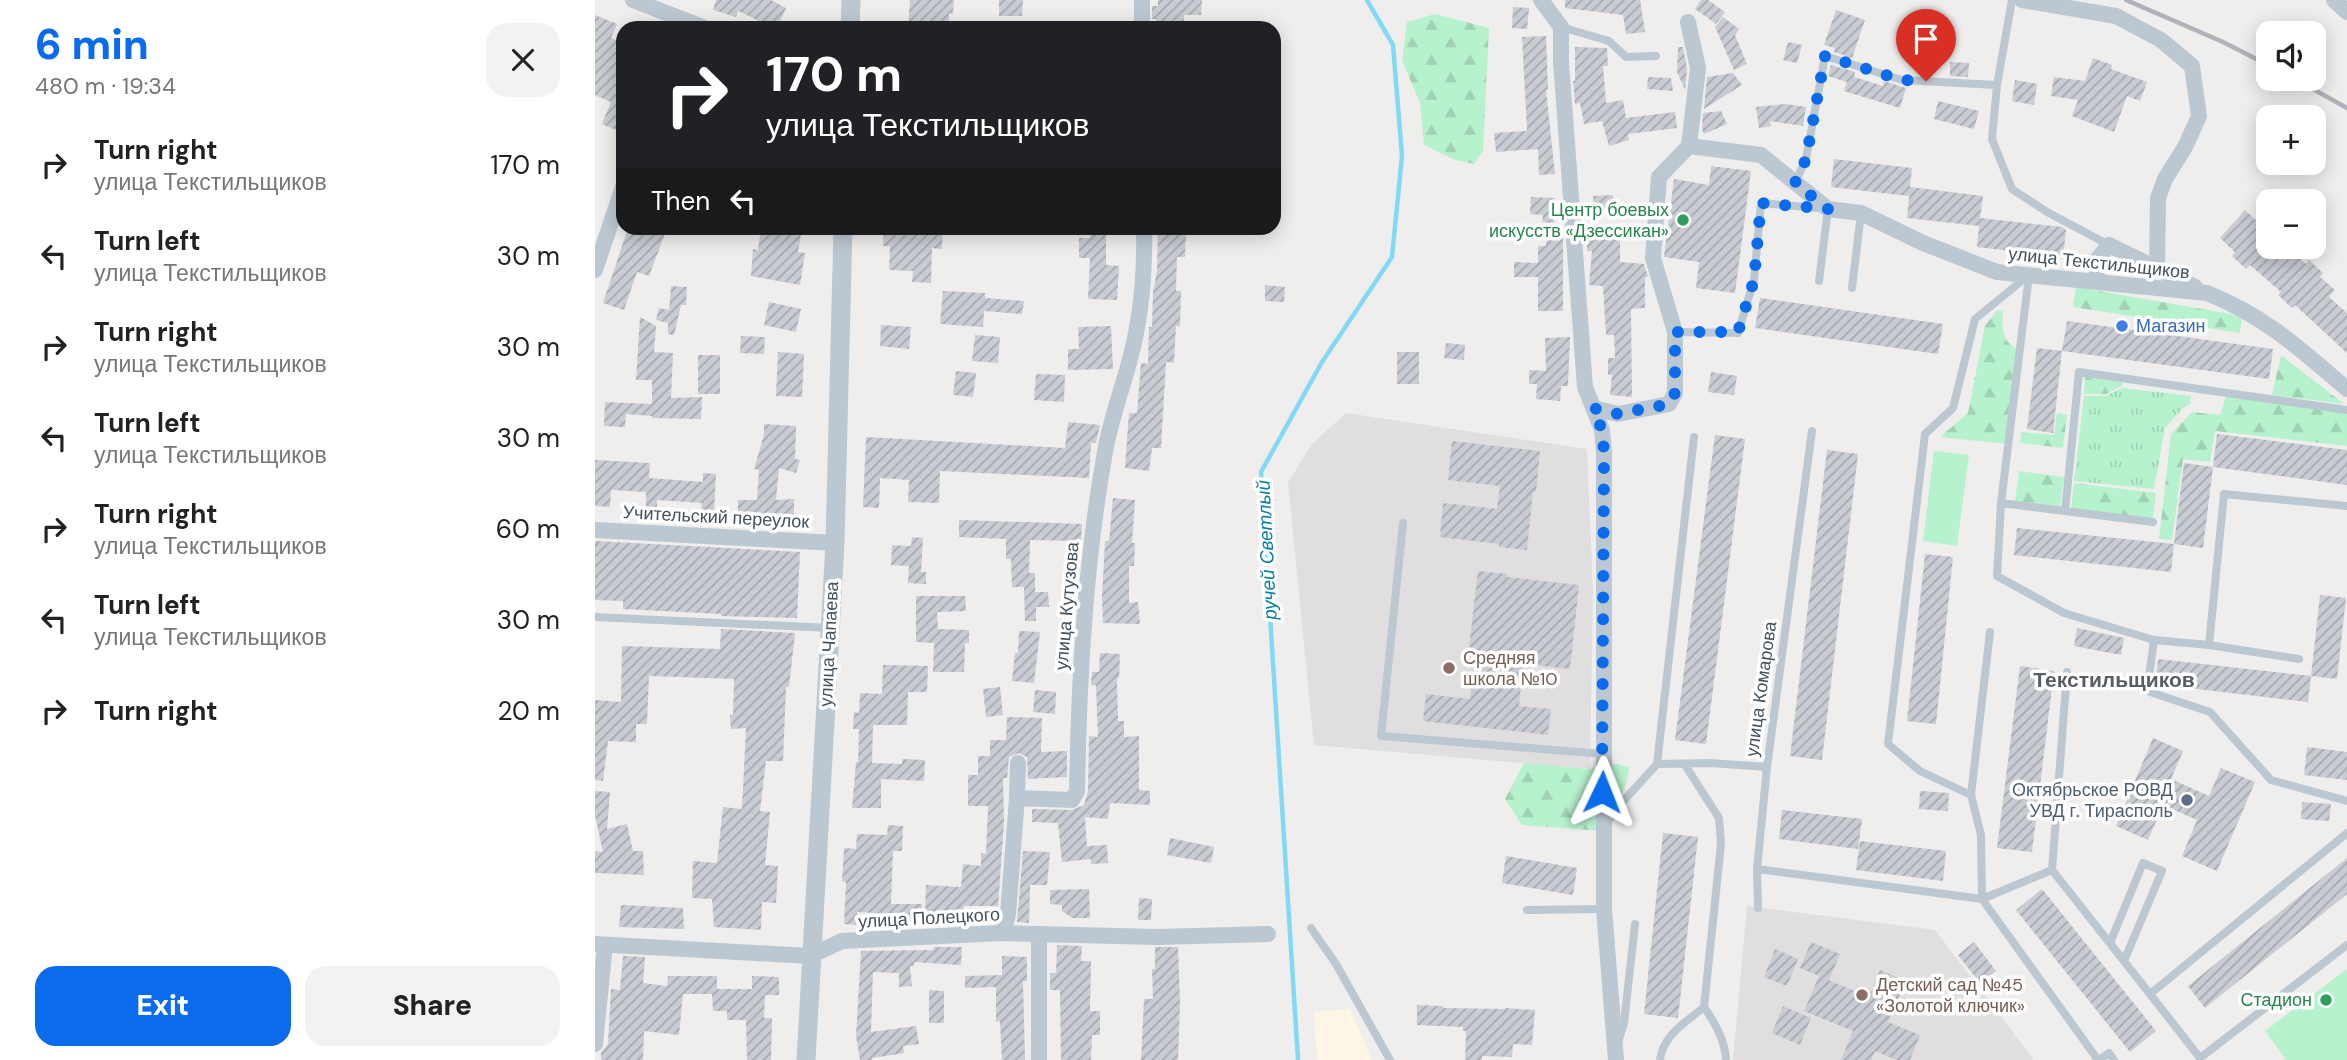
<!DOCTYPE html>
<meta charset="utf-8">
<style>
body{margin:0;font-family:"DM Sans",sans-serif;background:#f2f2f2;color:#222;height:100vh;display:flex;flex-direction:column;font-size:26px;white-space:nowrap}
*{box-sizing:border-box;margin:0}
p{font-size:23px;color:#767676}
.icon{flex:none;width:38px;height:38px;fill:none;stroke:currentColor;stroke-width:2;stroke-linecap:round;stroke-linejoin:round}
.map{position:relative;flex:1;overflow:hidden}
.drawer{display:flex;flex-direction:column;background:#fff;width:595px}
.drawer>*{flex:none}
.hud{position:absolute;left:21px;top:21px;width:665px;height:214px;border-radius:21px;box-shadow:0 4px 18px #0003;background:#202124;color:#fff;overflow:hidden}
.buttons{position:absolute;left:1661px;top:21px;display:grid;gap:14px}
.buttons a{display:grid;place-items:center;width:70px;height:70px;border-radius:14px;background:#fff;box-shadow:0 4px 18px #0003;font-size:35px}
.pin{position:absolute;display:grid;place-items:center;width:60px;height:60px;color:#fff;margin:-72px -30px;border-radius:50% 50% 50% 0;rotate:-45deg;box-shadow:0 0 7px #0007}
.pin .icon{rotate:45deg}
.me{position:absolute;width:77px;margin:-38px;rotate:2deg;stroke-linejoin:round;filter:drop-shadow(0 0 5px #0008)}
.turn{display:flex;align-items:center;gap:24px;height:147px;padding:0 35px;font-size:32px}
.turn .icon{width:91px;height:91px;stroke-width:2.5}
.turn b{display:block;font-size:49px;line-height:60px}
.then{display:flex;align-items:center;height:66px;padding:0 35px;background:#0003;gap:14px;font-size:26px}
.round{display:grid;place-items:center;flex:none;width:74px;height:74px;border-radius:21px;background:#f2f2f2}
.summary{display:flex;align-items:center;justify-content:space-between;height:119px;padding:0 35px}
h1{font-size:42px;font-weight:800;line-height:52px;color:#0a6ced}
.button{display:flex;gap:14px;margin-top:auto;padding:14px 35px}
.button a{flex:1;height:80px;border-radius:21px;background:#0a6ced;color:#fff;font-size:28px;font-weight:800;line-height:80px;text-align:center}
.button a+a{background:#f2f2f2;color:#222}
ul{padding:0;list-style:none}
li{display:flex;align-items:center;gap:21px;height:91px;padding:0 35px}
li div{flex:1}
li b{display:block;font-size:26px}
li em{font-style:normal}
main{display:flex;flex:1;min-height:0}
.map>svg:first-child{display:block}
.commercial{fill:#fdf6e4}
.education{fill:#e1dedf}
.grass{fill:url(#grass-tufts)}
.forest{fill:url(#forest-firs)}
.park{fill:#b7f2ce}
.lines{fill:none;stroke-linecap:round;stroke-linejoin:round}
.stream{stroke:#81daf3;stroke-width:4.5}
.building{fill:url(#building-hatch)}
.service{stroke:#bcc8d1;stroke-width:8}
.minor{stroke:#bcc8d1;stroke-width:16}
.tertiary{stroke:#bcc8d1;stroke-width:19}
.rail{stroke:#afb2b9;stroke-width:4.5}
.route{stroke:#0a6ced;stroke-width:12;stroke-dasharray:0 21.6}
.leisure-dot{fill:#2e9e5b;stroke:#fff;stroke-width:2.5}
.shop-dot{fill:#3f7fe0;stroke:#fff;stroke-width:2.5}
.education-dot{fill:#8d6e63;stroke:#fff;stroke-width:2.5}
.service-dot{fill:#5c6f8a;stroke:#fff;stroke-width:2.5}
.labels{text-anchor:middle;stroke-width:7;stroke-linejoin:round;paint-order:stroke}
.leisure-label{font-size:18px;fill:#27864d;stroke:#fff;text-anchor:end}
.street-label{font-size:18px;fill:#44515c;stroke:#fff}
.shop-label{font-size:18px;fill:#366cbe;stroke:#fff;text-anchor:start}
.education-label{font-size:18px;fill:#785e54;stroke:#fff;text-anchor:start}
.service-label{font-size:18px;fill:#4e5e75;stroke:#fff;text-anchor:end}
.water-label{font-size:19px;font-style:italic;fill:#0380a3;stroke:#fff}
.quarter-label{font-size:21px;font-weight:bold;fill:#595e63;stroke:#fff}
</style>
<main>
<section class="drawer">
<div class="summary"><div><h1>6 min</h1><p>480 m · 19:34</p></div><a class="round"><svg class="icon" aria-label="close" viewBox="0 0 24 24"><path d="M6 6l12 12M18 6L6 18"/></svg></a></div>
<ul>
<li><svg class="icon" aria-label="right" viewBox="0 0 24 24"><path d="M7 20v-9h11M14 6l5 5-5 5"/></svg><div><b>Turn right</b><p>улица Текстильщиков</p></div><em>170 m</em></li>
<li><svg class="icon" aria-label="left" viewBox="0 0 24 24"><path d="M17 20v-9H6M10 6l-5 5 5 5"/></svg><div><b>Turn left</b><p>улица Текстильщиков</p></div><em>30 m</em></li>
<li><svg class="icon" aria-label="right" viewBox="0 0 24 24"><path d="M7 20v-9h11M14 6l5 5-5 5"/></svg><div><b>Turn right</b><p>улица Текстильщиков</p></div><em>30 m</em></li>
<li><svg class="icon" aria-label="left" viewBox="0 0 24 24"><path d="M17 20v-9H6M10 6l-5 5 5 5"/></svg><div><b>Turn left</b><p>улица Текстильщиков</p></div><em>30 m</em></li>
<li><svg class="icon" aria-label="right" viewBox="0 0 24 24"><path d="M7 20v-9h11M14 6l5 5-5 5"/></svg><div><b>Turn right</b><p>улица Текстильщиков</p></div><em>60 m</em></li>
<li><svg class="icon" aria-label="left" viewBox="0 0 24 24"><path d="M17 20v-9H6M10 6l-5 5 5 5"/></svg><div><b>Turn left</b><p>улица Текстильщиков</p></div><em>30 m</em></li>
<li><svg class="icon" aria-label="right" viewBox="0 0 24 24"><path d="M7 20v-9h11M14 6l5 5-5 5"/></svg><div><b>Turn right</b></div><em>20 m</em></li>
</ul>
<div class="button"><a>Exit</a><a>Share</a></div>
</section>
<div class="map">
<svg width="1752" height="1060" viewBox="0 0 1752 1060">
<defs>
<pattern id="grass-tufts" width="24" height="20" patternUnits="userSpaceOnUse" patternTransform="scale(1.75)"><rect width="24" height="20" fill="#b7f2ce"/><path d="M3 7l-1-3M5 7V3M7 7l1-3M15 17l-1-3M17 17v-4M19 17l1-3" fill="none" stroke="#9fd1b3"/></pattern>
<pattern id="forest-firs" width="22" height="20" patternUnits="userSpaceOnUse" patternTransform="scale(1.75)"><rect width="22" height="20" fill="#b7f2ce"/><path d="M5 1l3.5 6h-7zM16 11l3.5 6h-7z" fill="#9fd1b3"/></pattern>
<pattern id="building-hatch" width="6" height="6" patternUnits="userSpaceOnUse" patternTransform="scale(1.75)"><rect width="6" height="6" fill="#c9ccd3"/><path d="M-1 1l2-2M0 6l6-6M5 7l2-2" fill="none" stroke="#a5a8ae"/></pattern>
</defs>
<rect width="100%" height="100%" fill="#f0eded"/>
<path class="commercial" d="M755,1009L777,1060H722L719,1012Z"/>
<path class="education" d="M751,413L992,449L998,591L995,769L719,745L693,483L716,445Z
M1152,906L1340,930L1439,1060H1138Z"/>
<path class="grass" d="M1528,388L1596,396L1595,404L1588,408L1570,428L1559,489L1479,481L1489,396H1510Z"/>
<path class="forest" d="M840,14L894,28L888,151L879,164L860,160L829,145L825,103L807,60L812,22Z
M1481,287L1647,316L1645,333L1478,307Z
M1402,310L1408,311C1407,327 1406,342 1423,349L1412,444L1345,437L1373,413L1390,326Z
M1686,355L1749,404L1677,395Z
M1490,377L1528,382L1527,386L1511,394H1489Z
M1631,396L1752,413V446L1620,431L1615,462L1588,459L1577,540L1564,539L1576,434L1597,412L1625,415Z
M1462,413L1472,415L1468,448L1425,443L1426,432L1459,435Z
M1424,471L1469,477L1465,506L1420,501Z
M1479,483L1561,493L1558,518L1476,509Z
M929,763L995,769L1021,764L1034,767L1032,782L1007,831L927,825L910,799Z"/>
<path class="park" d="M1339,451L1374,455L1362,546L1328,541Z
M1752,969V1060H1691L1670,1031Z"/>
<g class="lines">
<path class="stream" d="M703,1060L666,472L727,362L797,257L807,156L798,45L772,0"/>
</g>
<path class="building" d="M121,0H176L191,8L182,28H179L143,11L141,17L118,10Z
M315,0H359L358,14L354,13V28H313Z
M404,0H428L427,16H404Z
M563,0H607L606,15H589V28H561V19H557V6H563Z
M970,0H1045L1050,32L1031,34L1028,15L970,8Z
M1106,0H1113L1130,12L1121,24L1100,9Z
M918,7L934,8L932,29L917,28Z
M1241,10L1270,20L1257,58L1239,52L1240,48L1229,45Z
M0,15L22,24L16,38L28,43V133L7,124L16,102L0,95Z
M1128,17L1144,29L1140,35L1152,64L1139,70L1120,27Z
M951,36L953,90H951L960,174L944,175L943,149L901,152L899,133L932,131L927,37Z
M1193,42L1207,45L1202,63L1188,60Z
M980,47L1012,48L1013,66H1008L1011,103L1028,100L1031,118L1080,112L1082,128L1033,134L1034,140L1014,146L1007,121L989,124L985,103L980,104L978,81H980Z
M1083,47H1088L1092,69L1090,90L1082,72Z
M1498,58L1517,65L1516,69L1552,82L1545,101L1532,96L1519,132L1477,116L1483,100L1456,96L1459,77L1490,81Z
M1355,62L1374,63L1373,77L1355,76Z
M1236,65L1260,72L1259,77L1288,86L1289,81L1311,88L1305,108L1249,91L1252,82L1233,76Z
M1138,73L1147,85L1109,109L1112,77Z
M1053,77L1076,78L1078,91L1052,89Z
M1420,80L1442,84L1439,105L1417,101Z
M1343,101L1384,111L1379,129L1339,119Z
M1191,104L1211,107L1208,126L1175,121L1176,126L1164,128L1161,107Z
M1126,111L1132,124L1109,134L1107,129L1108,113Z
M1239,159L1317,168L1314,196L1236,187Z
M1116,166L1156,171L1140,293L1101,288L1104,262L1069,257L1079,179L1114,185Z
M1315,187L1388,196L1384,226L1312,218Z
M1018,195V208L999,209L998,196Z
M936,197L960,198L959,223L947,222L948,215L935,214Z
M1650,210L1665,224L1673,215V247H1691L1711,264L1714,260L1728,273L1725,277L1740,290L1734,297L1752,313V353L1700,305L1697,308L1683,295L1686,292L1655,265L1651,269L1637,256L1640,252L1625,238Z
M1385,218L1467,227L1471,230L1468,257L1382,247Z
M33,228H72L54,276L42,272L29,310L8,303Z
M166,228H207L203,252L210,253L205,285L156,276L158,249L163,250Z
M289,228H348L347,249L337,248L336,283L317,282L318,271L294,270L295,246H288Z
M495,228H511V265L524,266L522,300L493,299L495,258H484V238H495Z
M563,228L591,229L590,257H582L581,291H586L585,326H581L579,363L571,362L566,448H557L554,471L530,468L534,413H542L546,363L553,364L554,327H557L558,293L562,270Z
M951,233H968V311H943V277H919V262L943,263V246H951Z
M992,236L1025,237V262L1049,264L1053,277H1050V308L1036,309L1037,397L1015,395L1017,375H1013V358H1020L1019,335H1011L1008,286L994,285L997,251H992Z
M670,285L690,287L689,302L670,301Z
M76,286L92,287L91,305H86L79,335L73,334V323L61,320L64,308L74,310Z
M348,291L390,293V298L429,301L427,314L389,311L388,327L345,324Z
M1165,298L1348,324L1343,354L1160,328Z
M174,302L206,309L201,332L169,325Z
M45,317L61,326L59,352L78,353L76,398L107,397L106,419L57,418V416L31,414L30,427L9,426L10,402L57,404V380H41Z
M1472,321L1678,349L1674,379L1467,351Z
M286,325L316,327L314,349L285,346Z
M516,326L518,369L473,370V349H484L483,327Z
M380,335L405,337L403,363L377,361Z
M146,336L170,337L169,354L145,353Z
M975,337L973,386H966L965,401L941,399L942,384H934V370L951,371L950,338Z
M851,343L870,345L869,360L849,358Z
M1442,348L1467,351L1458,433L1432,429Z
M183,352L209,354L207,397L181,396Z
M802,352H824V384H802Z
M103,355H125V394H103Z
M361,371L381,373L378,397L358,395Z
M1116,372L1142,376L1139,395L1113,392Z
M441,374L470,375L469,402L439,400Z
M473,422L505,425L501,443H496L494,478L345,471L344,503L313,502L314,480L285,478L284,508L268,507L271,437L470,448Z
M169,424L201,426L200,459L205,460L201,473L184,468L181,500L199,499V518H170V514H143V500H162L164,470L159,469L169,435Z
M1622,434L1752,450V485L1618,467Z
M1120,435L1150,439L1111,744L1080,740Z
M857,441L945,451L941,492L938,491L932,550L904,547V544L845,537L848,503L902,509L905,486L853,480Z
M1232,450L1263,454L1227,760L1195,756Z
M0,460L55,463L54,478L108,482V473L121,474L119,513L106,512L107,503L62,500V515H51V492L16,490L15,507L0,506Z
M1589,463L1618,467L1608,548L1579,544Z
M518,498L540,500L537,543H540L539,566H534V603L543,602L545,624L508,623L507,597L510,541H514Z
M364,520L487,524L486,541L435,540L434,573H440V592H453L454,607H441V621H430L429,587H417L416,559H411V539L364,537Z
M1422,528L1579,544L1576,572L1419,555Z
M317,537L328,538L326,572H331V584L313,583L314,566L296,565L297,545L316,546Z
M0,541L205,552L202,618L126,616V614L28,609V601L0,600Z
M1330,554L1358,557L1341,724L1312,721Z
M883,571L912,574V577L984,585L975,669L928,664L924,706L956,709L953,735L828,721L831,694L875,699L879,657L873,656Z
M1725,595L1751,598L1742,679L1716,676Z
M321,596H370L371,611L342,612L343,629L374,630V643H370L369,672H338L339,643L321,642Z
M1482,628L1529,638L1526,655L1479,646Z
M126,629L200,633L194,687H191L188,761H171L165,811L175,812L170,865L183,866L181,903L167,902L166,930L119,927L117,899L97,898L98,861L122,863L128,807L147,809L151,728L136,729L135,715H138L139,679L54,676L52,724H41V742L13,741L8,781L0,780V700L26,702L27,646L125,649Z
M424,631L445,632L439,683L417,681L420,653H423Z
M505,653L525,654L524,678H522L523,721H529V737L544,736V790L555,791V805L515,803L513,819L490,817L492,846L512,845L513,863L496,864V859L467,862L463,823L437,822V809L477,810L489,805L493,791L494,736L503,737L501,685H496L497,672H504Z
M1563,659L1716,676L1713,702L1560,684Z
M288,665L333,666L332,692H313L312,725H278L277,763L307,764V759L330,760L329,781L286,779V808H257L261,762H263L264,729H258L259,712L264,713L265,693L287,694Z
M1425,666L1459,671L1437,852L1402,848Z
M405,687L408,715L391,717L388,689Z
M440,690L461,692L460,714L438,712Z
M412,717L447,718L446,752L472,751V777L433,779L432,757L424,753L414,757L412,778H408L409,823L403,906H369L368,914L330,912L331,885L366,887L368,864L386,866V853L391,854L393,806H373V775H383V756H395V740H411Z
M1558,738L1588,751L1576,779L1614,796L1626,768L1660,782L1622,871L1587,856L1602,820L1568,805L1553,840L1521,826Z
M1712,747L1752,752V780L1709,775Z
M0,791L15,792L12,829L32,824L38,851H48L49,875L0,873V851L8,852L0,815Z
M1325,791L1354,793L1353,811L1324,809Z
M1707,802L1736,804L1734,821L1706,819Z
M1187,810L1267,819L1263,849L1184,839Z
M293,825L308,826L307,851H298L296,904H327L326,923L314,922V915L262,912L261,925L249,924L251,882L247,881L249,848L261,849L262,834L292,835Z
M1068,833L1103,837L1083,1018L1049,1014Z
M575,838L619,847L616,863L572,855Z
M1265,841L1351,851L1348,881L1261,870Z
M428,851L455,852L452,885H435L434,923L422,922Z
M911,856L982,868L978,895L907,883Z
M1752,858V894L1610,1008L1593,986Z
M494,889L495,918H477L467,911V905L455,904V890Z
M1447,889L1561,1031L1535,1052L1421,910Z
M544,898L557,899L556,920H543Z
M26,905L88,908L89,929L24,927Z
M1216,942L1245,954L1234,980L1205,968Z
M1379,942L1401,971L1385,983L1363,955Z
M462,945L487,946L486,961H496L495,1011H505V1035H497L496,1060H466L465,990H455V973H461Z
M339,947H367L366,965L319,962V966H315L317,986L304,987V973L278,972L276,1032L321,1026L324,1044L308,1046L309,1053L277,1058V1060H265L261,1036L266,951L338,950Z
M560,947H583L585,1003L583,1060H546L549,999H558L557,969H560Z
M1180,949L1203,959L1192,986L1169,977Z
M28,956L50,957L48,983L72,986L73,976H122V989H157V976L184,977V995H170L169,1018H177L176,1060H152L151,1020H132V1011H118L117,994H88L84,1035L49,1031L48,1060H6V1053L13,1044L16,989L25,990Z
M407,956L432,957V981H428L430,1060H407L405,1021L401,1022V987L370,988V976L407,975Z
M1285,970L1311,981L1293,1022L1325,1035L1315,1060H1302L1280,1051L1276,1060H1246L1258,1031L1209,1011L1224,976L1274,997Z
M334,990L349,991V1023H334Z
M822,1005L848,1006V1008L909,1009L910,1008L940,1010L937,1045L918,1044L917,1057L887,1056V1060H870L871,1031H868V1027L822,1025Z
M1188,1006L1216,1018L1205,1045L1177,1033Z"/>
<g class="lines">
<path class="service" d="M966,27L1014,41L1031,57L1061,56
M1402,85L1417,0
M1200,183L1211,159L1230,56L1307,80L1402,85L1397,139L1417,189L1452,212L1514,245
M1257,288L1266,213
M1080,332L1143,333L1159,280L1166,203L1233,209L1224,281
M1406,503L1558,522
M1470,511L1484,372L1752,410
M808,523L786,736L1009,754
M0,617L235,628
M1395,632L1376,795L1386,835L1387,899L1503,1060
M1559,640L1552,691L1615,712L1676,780L1752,801
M1614,645L1629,494L1752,506
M1472,672L1457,870L1555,994L1752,833
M1062,764L1115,763L1172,767L1217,431
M1062,764L1099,437
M1376,795L1325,771L1293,744L1330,434L1358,408L1380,319L1434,275L1406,503L1402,576L1469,613L1559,640L1614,645L1704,659
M1012,823L1023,807L1062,764
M1162,869L1387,899L1457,870
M1163,908L1162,869L1172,767
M932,910L1009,909
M716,928L741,964L795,1060
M1515,943L1548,863L1567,871L1529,961
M1555,994L1605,1058L1752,945
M1109,1007C1120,1023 1130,1040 1131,1060
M1024,1039L1029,1023L1040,924
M1065,1060C1068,1035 1091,1022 1109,1007L1126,844L1124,818L1090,765
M1504,1060L1514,1053L1519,1060"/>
<path class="minor" d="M38,0L110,28
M547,0V28
M946,0L966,27V62L990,387L1007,430L1009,452V909L1021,1060
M1427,0L1521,16L1566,40L1597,66L1604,116L1590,147L1570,179L1563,198L1562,269
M1739,0L1752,12
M1093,22L1103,68L1094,146
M0,270L28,187
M1502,282L1501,261L1514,245L1600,287
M998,408L1023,414L1074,404L1080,393V332L1058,258L1064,177L1094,146L1166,155L1233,209L1266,213L1328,243L1402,272L1612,293C1670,316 1705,349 1752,389
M0,530L240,543
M422,798L423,763
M406,933L410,926L413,914L422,798L477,800L482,791C484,677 490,564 510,452C515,421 527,390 535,359C547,315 550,273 549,228
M0,944L215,956L247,941L406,933L562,937L673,934
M0,1044L10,945
M444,1060V935"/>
<path class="tertiary" d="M255,28L256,0
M211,1060L240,543L248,228"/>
<path class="rail" d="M1531,0L1628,42L1673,65
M1700,79L1752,108"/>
</g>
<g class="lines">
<path class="route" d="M1007,792L1009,452L1007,430L998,408L1023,414L1074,404L1080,393V332H1143L1159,280L1166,203L1233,209L1200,183L1211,159L1230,56L1307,80L1331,81"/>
</g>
<g class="leisure-dot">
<circle cx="1088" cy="220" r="7"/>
<circle cx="1731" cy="1000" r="7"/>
</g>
<circle class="shop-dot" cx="1527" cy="326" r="7"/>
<g class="education-dot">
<circle cx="854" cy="668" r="7"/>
<circle cx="1267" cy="995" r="7"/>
</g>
<circle class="service-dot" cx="1592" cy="800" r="7"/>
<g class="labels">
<g class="leisure-label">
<text x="1074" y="216">Центр боевых<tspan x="1074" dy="21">искусств «Дзессикан»</tspan></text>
<text x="1717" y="1006">Стадион</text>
</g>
<g class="street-label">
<text transform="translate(1504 263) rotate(6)" y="6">улица Текстильщиков</text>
<text transform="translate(121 517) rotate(3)" y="6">Учительский переулок</text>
<text transform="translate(472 606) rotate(-85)" y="6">улица Кутузова</text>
<text transform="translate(234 644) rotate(-87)" y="6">улица Чапаева</text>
<text transform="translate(1166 689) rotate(-82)" y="6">улица Комарова</text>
<text transform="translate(334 918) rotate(-3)" y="6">улица Полецкого</text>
</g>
<g class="shop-label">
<text x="1541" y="332">Магазин</text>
</g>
<g class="education-label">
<text x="868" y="664">Средняя<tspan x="868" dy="21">школа №10</tspan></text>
<text x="1281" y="991">Детский сад №45<tspan x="1281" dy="21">«Золотой ключик»</tspan></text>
</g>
<g class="service-label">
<text x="1578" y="796">Октябрьское РОВД<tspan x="1578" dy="21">УВД г. Тирасполь</tspan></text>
</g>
<g class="water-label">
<text transform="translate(671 550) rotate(-93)" y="7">ручей Светлый</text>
</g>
<g class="quarter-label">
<text x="1519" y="687">Текстильщиков</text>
</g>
</g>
</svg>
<div class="buttons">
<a><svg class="icon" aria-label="sound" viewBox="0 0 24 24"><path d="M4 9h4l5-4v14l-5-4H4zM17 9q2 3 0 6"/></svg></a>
<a>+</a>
<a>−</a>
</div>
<div class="pin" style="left:1331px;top:81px;background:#d93025"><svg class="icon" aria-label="arrive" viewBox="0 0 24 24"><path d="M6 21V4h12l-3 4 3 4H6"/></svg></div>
<svg class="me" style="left:1007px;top:792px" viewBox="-20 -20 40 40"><path d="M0-17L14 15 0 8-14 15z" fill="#0a6ced" stroke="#fff" stroke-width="4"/></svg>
<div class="hud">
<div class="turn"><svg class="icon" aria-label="right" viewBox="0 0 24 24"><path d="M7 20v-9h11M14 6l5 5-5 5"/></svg><div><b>170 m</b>улица Текстильщиков</div></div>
<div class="then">Then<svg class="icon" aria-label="left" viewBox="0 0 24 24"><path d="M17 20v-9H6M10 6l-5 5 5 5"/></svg></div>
</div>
</div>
</main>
